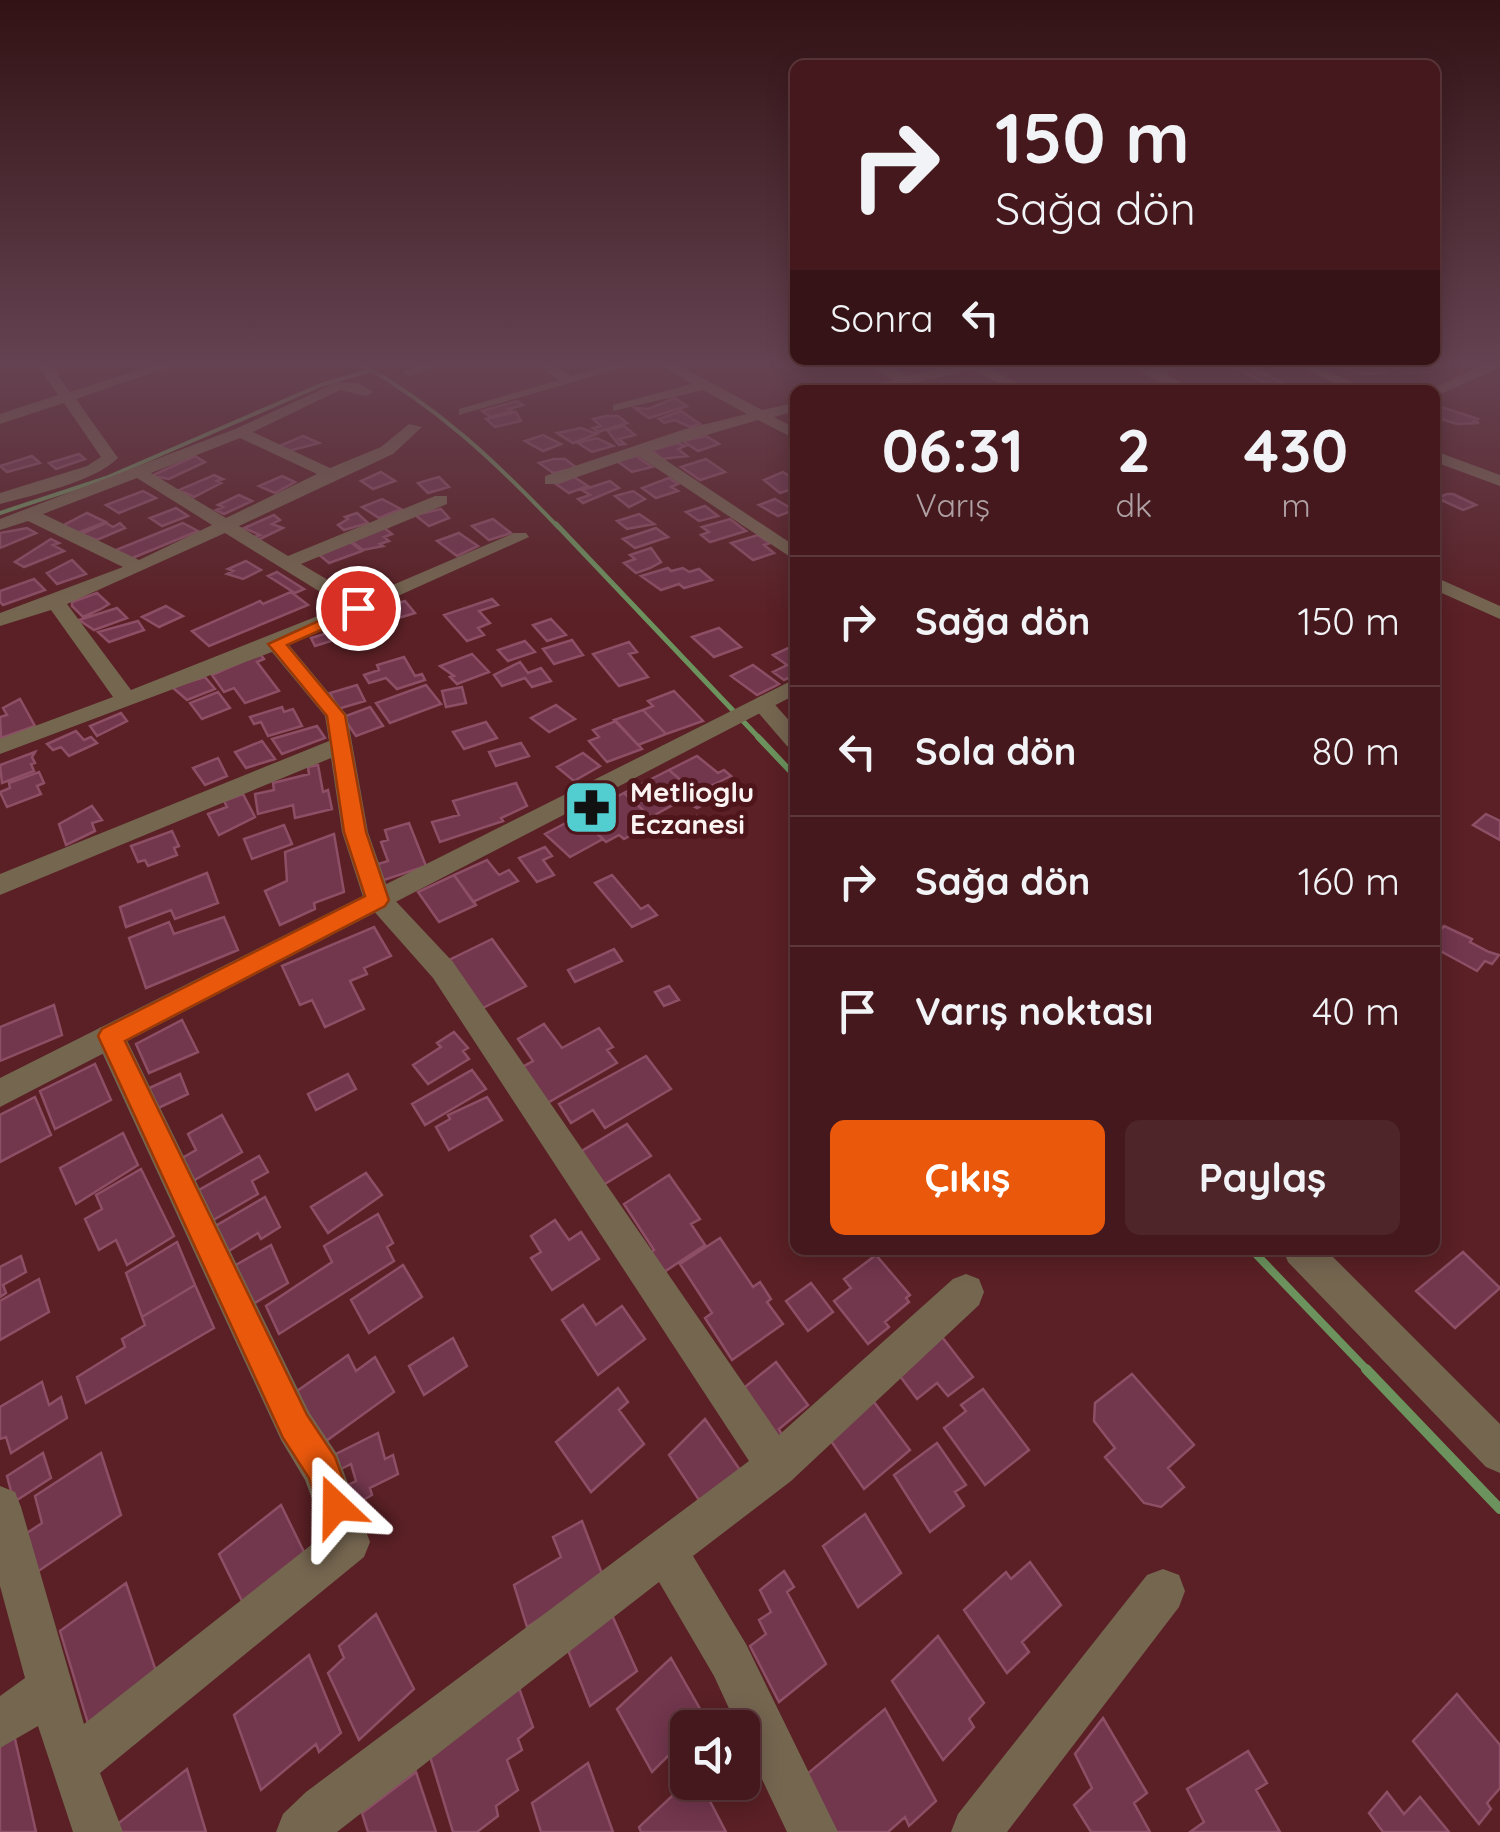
<!DOCTYPE html>
<html lang="tr">
<meta charset="utf-8">
<style>
body{margin:0;font-family:Quicksand,sans-serif;background:#4e2529;color:#f1f3f6;height:100vh;display:flex;flex-direction:column;font-size:38px;white-space:nowrap}
*{box-sizing:border-box;margin:0}
p{font-size:32px;color:#afa0a3}
.icon{flex:none;width:55px;height:55px;fill:none;stroke:currentColor;stroke-width:2;stroke-linecap:round;stroke-linejoin:round}
.map{position:relative;flex:1;overflow:hidden}
.drawer{position:absolute;left:790px;top:385px;width:650px;height:870px;display:flex;flex-direction:column;background:#44181c;border-radius:15px;box-shadow:0 5px 25px #0003,0 0 0 2px #5c373b}
.drawer>*{flex:none}
.hud{position:absolute;left:790px;top:60px;width:650px;height:305px;border-radius:15px;box-shadow:0 5px 25px #0003,0 0 0 2px #5c373b;background:#44181c;color:#f1f3f6;overflow:hidden}
.controls{position:absolute;left:670px;top:1710px;display:grid;gap:20px}
.controls a{display:grid;place-items:center;width:90px;height:90px;border-radius:15px;background:#44181c;box-shadow:0 5px 25px #0003,0 0 0 2px #5c373b;font-size:50px}
.pin{position:absolute;display:grid;place-items:center;width:85px;height:85px;color:#fff;margin:-42px;border:5px solid #fff;border-radius:50%;box-shadow:0 2px 10px #0007}
.me{position:absolute;width:110px;margin:-55px;rotate:337deg;stroke-linejoin:round;filter:drop-shadow(0 0 8px #0008)}
.turn{display:flex;align-items:center;gap:35px;height:210px;padding:0 40px;font-size:45px}
.turn .icon{width:130px;height:130px;stroke-width:2.5}
.turn b{display:block;font-size:70px;line-height:85px}
.then{display:flex;align-items:center;height:95px;padding:0 40px;background:#0003;gap:20px;font-size:38px}
.eta{display:flex;justify-content:space-evenly;align-items:center;height:170px;text-align:center}
.eta b{font-size:60px;font-weight:700;line-height:70px}
.button{display:flex;gap:20px;margin-top:auto;padding:20px 40px}
.button a{flex:1;height:115px;border-radius:15px;background:#ea580c;color:#fff;font-size:40px;font-weight:700;line-height:115px;text-align:center}
.button a+a{background:#4e2529;color:#f1f3f6}
ul{padding:0;list-style:none}
li{display:flex;align-items:center;gap:30px;height:130px;padding:0 40px;border-top:2px solid #5c373b}
li div{flex:1}
li b{display:block;font-size:38px}
li em{font-style:normal}
.map>svg:first-child{display:block}
.lines{fill:none;stroke-linecap:round;stroke-linejoin:round}
.stream-far4{stroke:#6c935e;stroke-width:4}
.stream-far3{stroke:#6c935e;stroke-width:5}
.stream-far2{stroke:#6c935e;stroke-width:6}
.stream-far1{stroke:#6c935e;stroke-width:8}
.stream{stroke:#6c935e;stroke-width:10}
.building{fill:#72364d;stroke:#8c4f65;stroke-width:2.5}
.minor{fill:#756650;fill-rule:evenodd}
.tertiary{fill:#756650;fill-rule:evenodd}
.route{fill:#ea580c;stroke:#983908;stroke-width:2.5}
.labels{text-anchor:middle;stroke-width:10;stroke-linejoin:round;paint-order:stroke}
.poi-label{font-size:28px;font-weight:bold;fill:#faf3f2;stroke:#4e151b;text-anchor:start}
</style>
<div class="map">
<svg width="1500" height="1832" viewBox="0 0 1500 1832">
<rect width="100%" height="100%" fill="#5a2025"/>
<g class="lines">
<path class="stream-far4" d="M356,361C437,406 495,461 558,527
M0,513L106,478L321,385L371,370"/>
<path class="stream-far3" d="M556,524L761,740"/>
<path class="stream-far2" d="M758,737L795,776"/>
<path class="stream-far1" d="M1252,1250L1369,1372"/>
<path class="stream" d="M1366,1369L1500,1509"/>
</g>
<path class="building" d="M1407,361L1429,372L1407,373L1381,363Z
M1377,362L1387,372L1369,374L1342,369Z
M1250,366L1282,383L1268,385L1236,368Z
M675,398L687,406L649,418L635,408L648,409Z
M517,401L523,405L509,409L512,411L491,417L482,411Z
M1435,405L1478,419L1474,421L1479,423L1457,424L1435,417Z
M681,411L700,424L690,427L675,420L664,423L659,419Z
M516,412L521,421L495,427L486,419Z
M606,416H618L627,423L598,432L593,428L601,426L593,419Z
M624,426L635,435L619,439L625,444L619,445L607,430Z
M581,428L597,434L573,443L557,433Z
M543,435L561,444L543,451L525,441Z
M303,436L319,443L289,451L279,446Z
M706,436L719,444L698,451L683,441Z
M597,438L613,446L592,452L578,443Z
M678,443L685,446L678,449L687,456L662,459L652,450Z
M79,454L85,459L56,469L49,463Z
M32,456L40,463L7,472L0,466Z
M195,456L205,462L169,479L151,476Z
M636,456L652,467L632,472L617,461Z
M554,459H565L577,468L553,473L539,463Z
M706,459L725,472L700,480L681,467Z
M381,472L395,481L373,489L361,481Z
M783,472L792,478L795,488L780,493L764,480Z
M214,475L223,479L217,481L221,483L194,497L179,490Z
M282,476L295,482L275,493L259,486Z
M439,477L449,487L428,493L418,483Z
M574,477L588,486L569,493L556,484Z
M669,478L678,484L671,487L678,491L656,498L642,488Z
M610,481L619,488L583,503L578,499L590,495L582,490Z
M143,491L156,498L119,513L106,505Z
M633,491L645,499L629,507L615,496Z
M1447,494H1453L1476,505L1463,510L1437,498Z
M239,495L252,501L224,514L216,510L223,507L218,505Z
M382,499L401,509L379,518L362,507Z
M775,499L794,510L778,516L759,505Z
M705,506L718,516L699,521L686,512Z
M176,508L188,516L162,526L150,518Z
M441,509L449,518L429,526L415,515Z
M87,513L106,522L77,533L62,526Z
M357,513L368,523L344,530L338,525L348,519L345,517Z
M639,514L654,524L627,529L617,521Z
M274,515L280,520L272,524L283,528L258,540L254,537L260,535L244,528Z
M493,519L511,533L489,540L472,526Z
M730,519L746,531L710,542L701,535L709,532L702,527Z
M106,523L113,527L120,523L125,528L97,540L81,534Z
M183,523L198,531L130,559L116,550Z
M382,526L392,534L384,537L389,541L380,544L383,546L363,550L351,541Z
M27,528L36,533L0,548V533Z
M656,528L668,537L635,548L623,539Z
M459,533L478,546L457,556L437,541Z
M758,535L770,543L764,545L774,553L753,560L731,543Z
M51,539L59,543L53,545L64,551L24,567L15,562Z
M349,541L362,551L329,563L317,553Z
M651,548L661,562L650,568L636,573L624,563L635,559L630,555Z
M72,560L86,574L57,584L47,573Z
M246,561L261,570L243,579L227,574L233,571L228,569Z
M668,568L671,571L683,568L689,572L699,569L712,580L684,588L679,584L661,590L641,576Z
M277,572L304,589L295,593L268,576Z
M364,573L375,582L365,586L372,592L362,596L355,589L346,595L329,581Z
M34,579L45,590L3,605L0,602V591Z
M291,592L308,605L209,646L192,631L260,601L263,604Z
M97,593L109,604L101,609L83,617L72,606V602Z
M492,599L498,605L479,611L490,623L478,628L484,635L467,641L444,615Z
M405,601L415,613L382,623L373,611Z
M166,606L183,616L159,627L142,617Z
M117,608L127,618L94,630L79,620Z
M348,619H358L366,630L315,646L311,638L334,631L330,625Z
M551,619L566,635L547,641L533,625Z
M138,621L144,630L109,642L98,632Z
M719,628L741,647L714,657L692,637Z
M572,640L583,655L554,664L543,649Z
M525,641L535,652L508,661L498,650Z
M629,642L637,652L629,654L648,677L619,686L593,654Z
M795,645V675L784,680L773,672L787,665L773,655Z
M260,654L264,659L257,662L279,691L245,703L234,688L224,692L212,675Z
M472,654L489,672L457,684L450,677L454,676L440,666Z
M404,657L415,676L422,674L425,680L397,689L386,678L369,683L364,675L379,670L377,665Z
M520,662L528,673L541,668L551,681L532,687L525,678L502,686L494,675Z
M753,665L779,684L757,695L731,676Z
M205,677L215,689L187,700L172,687Z
M357,685L365,701L338,709L330,693Z
M426,685L441,704L390,723L376,703Z
M462,687L466,703L446,707L442,691Z
M674,691L703,721L666,734L643,710L653,706L648,701Z
M218,692L230,708L202,719L190,703Z
M20,699L35,726L1,738L0,717L7,715L3,708Z
M556,705L575,719L549,732L531,718Z
M282,707L284,712L293,709L302,726L268,736L261,722L254,724L250,717Z
M370,707L383,726L356,736L343,717Z
M643,710L666,734L638,745L614,720Z
M121,713L127,721L97,736L90,726Z
M616,721L642,749L607,762L589,741L599,737L593,730Z
M486,722L497,738L464,749L453,732Z
M317,726L325,738L282,754L272,739Z
M76,731L84,740L91,737L97,743L69,756L61,747L53,750L47,744Z
M262,741L275,759L246,768L235,752Z
M521,743L529,756L496,766L489,752Z
M35,752L32,757L35,763L31,764L34,771L2,783L0,765Z
M583,753L600,766L574,781L557,767Z
M697,756L718,773L724,770L731,776L696,793L669,770Z
M218,758L227,776L205,785L193,768Z
M318,765L323,792L328,790L332,809L295,818L293,805L258,814L255,794L274,790L273,783L309,774L308,767Z
M669,770L707,803L697,808L682,800L651,817L624,793Z
M39,772L44,783L37,786L41,794L7,807L0,792L10,788L9,783Z
M516,783L527,806L501,818L503,821L440,842L432,822L459,815L453,801Z
M624,793L651,817L635,825L640,830L624,839L619,835L606,842L575,813L587,807L591,810Z
M243,794L255,817L219,835L208,814L227,807L224,801Z
M92,806L102,820L92,823L95,831L66,845L59,824Z
M1486,814L1500,821V840L1473,825Z
M579,816L603,839L570,857L545,834Z
M697,816L712,827L698,835L683,823Z
M409,823L426,866L381,881L375,865L388,861L381,842L388,840L385,830Z
M284,825L292,844L252,859L244,839Z
M172,831L179,846L174,848L177,855L148,866L145,860L138,862L131,846Z
M334,834L344,892L314,903L315,909L280,925L265,891L287,881L285,852Z
M545,847L552,856L543,860L554,875L537,882L519,858Z
M487,860L499,875L509,870L518,881L473,902L454,875Z
M207,873L218,903L175,919L171,910L126,927L120,907Z
M454,875L476,905L439,922L418,892Z
M612,875L641,909L648,905L657,915L632,927L595,883Z
M224,917L238,950L146,988L129,938L169,922L174,934Z
M1444,926L1472,939L1470,942L1489,952L1499,955L1492,964L1485,961L1477,971L1435,948V937Z
M374,927L391,956L364,968L367,974L350,981L364,1009L325,1027L312,1000L300,1005L282,966Z
M492,939L526,986L479,1010L447,961Z
M614,949L622,961L575,982L568,970Z
M669,986L679,1000L664,1006L655,992Z
M54,1005L62,1035L0,1061V1027Z
M182,1020L198,1052L149,1073L136,1044Z
M544,1024L562,1048L599,1028L613,1047L607,1050L617,1063L542,1106L517,1070L533,1061L518,1039Z
M454,1032L468,1048L463,1051L469,1059L428,1084L413,1065L441,1047L437,1043Z
M646,1056L671,1089L605,1128L593,1110L571,1123L559,1104Z
M95,1064L111,1100L55,1129L40,1091Z
M472,1070L486,1089L425,1125L412,1104Z
M180,1074L188,1094L152,1111L145,1090Z
M348,1074L356,1089L316,1110L308,1094Z
M35,1097L51,1135L0,1162V1115Z
M487,1097L502,1120L449,1150L436,1127L450,1119L448,1115Z
M222,1115L242,1152L188,1184L177,1161L196,1150L188,1134Z
M627,1124L651,1156L603,1185L580,1152Z
M123,1133L138,1165L76,1204L60,1168Z
M259,1156L268,1172L252,1181L258,1194L203,1226L190,1195Z
M141,1169L174,1236L127,1265L116,1240L99,1250L85,1219L102,1209L96,1195Z
M366,1173L382,1195L328,1233L311,1207Z
M669,1175L700,1219L691,1224L705,1245L658,1276L646,1256L654,1250L624,1204Z
M265,1197L280,1227L261,1239L258,1233L224,1254L212,1228Z
M378,1214L393,1243L387,1247L394,1261L279,1334L266,1306L332,1262L324,1246Z
M555,1220L569,1240L581,1232L599,1259L552,1290L531,1258L541,1252L531,1236Z
M720,1238L753,1287L760,1282L771,1299L767,1302L783,1324L732,1360L705,1318L712,1313L680,1264Z
M177,1242L195,1285L142,1317L126,1273Z
M271,1245L288,1283L250,1306L234,1266Z
M1463,1252L1500,1288L1455,1328L1416,1291Z
M876,1255L910,1295L906,1298L909,1302L885,1322L889,1327L868,1344L834,1301L851,1288L844,1279Z
M21,1256L26,1272L3,1285L6,1293L0,1297V1267Z
M403,1265L422,1297L369,1333L351,1300Z
M39,1279L49,1312L0,1340V1301Z
M811,1283L833,1312L808,1331L786,1301Z
M195,1285L214,1328L86,1403L77,1377L125,1347L122,1339L145,1325L142,1317Z
M583,1305L596,1325L622,1306L645,1339L598,1375L562,1320Z
M939,1333L973,1377L948,1396L937,1383L917,1399L894,1368Z
M453,1338L467,1366L424,1395L409,1366Z
M348,1355L356,1371L375,1357L394,1392L315,1449L290,1396Z
M776,1362L808,1405L779,1429L782,1435L771,1445L740,1391Z
M1132,1374L1194,1445L1168,1468L1184,1487L1161,1507L1144,1503L1105,1457L1115,1448L1094,1421L1095,1403Z
M42,1382L49,1405L61,1397L67,1418L11,1453L6,1437L0,1439V1407Z
M618,1388L628,1402L619,1410L644,1444L591,1492L556,1442Z
M983,1389L1029,1450L985,1485L944,1428L966,1411L961,1405Z
M868,1394L910,1450L864,1489L829,1438Z
M705,1419L740,1470L701,1503L669,1455Z
M378,1433L385,1459L393,1455L398,1474L370,1488L372,1495L353,1506L348,1485L356,1481L351,1464L339,1470L336,1454Z
M937,1443L966,1485L955,1492L964,1506L930,1532L894,1475Z
M43,1453L51,1478L14,1502L7,1476Z
M101,1453L121,1515L34,1574L24,1535L42,1523L35,1496Z
M281,1505L305,1554L244,1605L219,1554Z
M865,1514L901,1573L858,1607L823,1546Z
M582,1521L604,1579L527,1627L514,1585L561,1557L553,1537Z
M1030,1562L1061,1605L1022,1642L1029,1652L1007,1673L964,1610L1006,1572L1011,1579Z
M784,1571L794,1587L787,1592L826,1664L779,1702L750,1646L766,1634L759,1620L771,1612L760,1590Z
M126,1583L158,1677L90,1730L60,1631Z
M611,1613L637,1671L590,1706L566,1645Z
M376,1614L414,1689L359,1740L328,1673L344,1658L339,1646Z
M938,1636L984,1703L969,1719L974,1727L943,1760L892,1681Z
M309,1655L341,1733L319,1752L316,1744L261,1790L234,1715Z
M671,1658L711,1728H688V1757L683,1761L676,1748L652,1772L617,1709Z
M519,1688L533,1727L518,1739L522,1750L507,1760L518,1790L496,1806L498,1816L477,1832H453L425,1740Z
M1457,1694L1500,1745V1788L1487,1803L1491,1809L1479,1824L1413,1741Z
M885,1709L936,1801L909,1826L905,1817L888,1832H834L806,1775Z
M1103,1718L1147,1793L1134,1803L1150,1832H1091L1074,1805L1092,1788L1075,1754Z
M13,1730L36,1832H0V1740Z
M1248,1751L1267,1783L1256,1790L1280,1832H1190L1204,1822L1187,1789Z
M588,1763L613,1832H541L532,1803Z
M187,1769L206,1832H116L115,1826Z
M416,1772L436,1832H368L362,1813Z
M688,1781L700,1782L726,1832H641L639,1827Z
M1387,1792L1404,1814L1420,1797L1449,1832H1383L1369,1813Z"/>
<g class="lines">
<path class="minor" d="M0,361H22L0,369Z
M34,361H48L70,392L163,362L175,365L76,399L118,458C94,482 33,495 0,504V493L87,466L101,457L64,403L0,424V414L58,395Z
M435,361H458L409,376L402,372Z
M530,361H547L572,376L624,361H646L459,415V409L559,380Z
M653,361H670L762,410L795,403V411L774,417L795,428V439L758,420L652,451L795,546V560L638,456L557,484H545V476L685,429L747,414L703,390L613,411V405L692,384Z
M859,361H877L908,376L966,361H1000L987,367L1031,390H1013L972,370L918,382L912,388L860,390L893,380Z
M1119,361H1137L1154,369L1181,361H1202L1166,374L1195,390H1176Z
M1287,361H1306L1369,390H1350Z
M338,382L358,383L373,392L366,396L340,390L253,432L330,468L381,447L409,424L422,427L393,454L239,526L288,556L435,496H447V504L301,564L360,599L514,533H526L529,537L289,645L347,715L368,832L390,895L453,962L779,1435L953,1279L966,1274L979,1279L984,1292L979,1305L791,1481L693,1556L746,1644L838,1832H787L742,1737V1728H738L714,1676L659,1582L337,1832H276L283,1814L306,1792L749,1461L433,978L364,900L342,832L331,758L0,895V874L329,741L325,716L272,652L0,754V739L113,697L51,610L0,626V613L123,567L28,521L0,530V519L235,429ZM240,438L317,474L226,518L151,473ZM137,478L212,525L139,560L43,514ZM225,533L343,606L131,690L67,604Z
M1435,451L1500,475V486L1435,462Z
M1435,577L1500,606V619L1435,590Z
M761,696L769,698L795,727V748L787,746L750,703Z
M110,1024L121,1028L309,1412L337,1454L370,1542L364,1557L100,1773L123,1832H73L38,1726L0,1748V1696L25,1678L0,1586V1486L15,1492L21,1507L84,1724L325,1534L305,1480L281,1440L95,1037L99,1028Z
M1283,1250H1326L1500,1424V1473L1486,1467L1288,1262Z
M1163,1569L1179,1575L1185,1591L1179,1607L1007,1832H951L958,1814L1147,1575Z"/>
<path class="tertiary" d="M1493,361H1500V368L1440,394L1428,390Z
M795,679V695L0,1107V1078Z"/>
</g>
<linearGradient id="sky" x2="0" y2="1"><stop stop-color="#321214"/><stop offset="0.59" stop-color="#654251"/><stop offset="1" stop-color="#654251" stop-opacity="0"/></linearGradient>
<rect width="1500" height="617" fill="url(#sky)"/>
<path class="route" d="M358,603L367,608L364,611L287,645L345,715L366,832L389,900L385,906L125,1041L307,1415L335,1457L353,1506L348,1518L336,1523L323,1518L309,1478L283,1438L98,1036L102,1029L365,896L344,832L327,716L268,644Z"/>
<defs>
<symbol id="pharmacy-square" viewBox="-11 -11 22 22"><rect x="-9" y="-9" width="18" height="18" rx="4" fill="#52cdd0" stroke="#4e151b"/><path d="M-2-6h4v4h4v4h-4v4h-4v-4h-4v-4h4Z" fill="#111"/></symbol>
</defs>
<g fill-rule="evenodd">
<use href="#pharmacy-square" x="560" y="776" width="63" height="63"/>
</g>
<g class="labels">
<g class="poi-label">
<text x="630" y="802">Metlioglu<tspan x="630" dy="32">Eczanesi</tspan></text>
</g>
</g>
</svg>
<div class="controls">
<a><svg class="icon" aria-label="sound" viewBox="0 0 24 24"><path d="M4 9h4l5-4v14l-5-4H4zM17 9q2 3 0 6"/></svg></a>
</div>
<div class="pin" style="left:358px;top:608px;background:#d93025"><svg class="icon" aria-label="arrive" viewBox="0 0 24 24"><path d="M6 21V4h12l-3 4 3 4H6"/></svg></div>
<svg class="me" style="left:336px;top:1506px" viewBox="-20 -20 40 40"><path d="M0-17L14 15 0 8-14 15z" fill="#ea580c" stroke="#fff" stroke-width="4"/></svg>
<div class="hud">
<div class="turn"><svg class="icon" aria-label="right" viewBox="0 0 24 24"><path d="M7 20v-9h11M14 6l5 5-5 5"/></svg><div><b>150 m</b>Sağa dön</div></div>
<div class="then">Sonra<svg class="icon" aria-label="left" viewBox="0 0 24 24"><path d="M17 20v-9H6M10 6l-5 5 5 5"/></svg></div>
</div>
<section class="drawer">
<div class="eta">
<div><b>06:31</b><p>Varış</p></div>
<div><b>2</b><p>dk</p></div>
<div><b>430</b><p>m</p></div>
</div>
<ul>
<li><svg class="icon" aria-label="right" viewBox="0 0 24 24"><path d="M7 20v-9h11M14 6l5 5-5 5"/></svg><div><b>Sağa dön</b></div><em>150 m</em></li>
<li><svg class="icon" aria-label="left" viewBox="0 0 24 24"><path d="M17 20v-9H6M10 6l-5 5 5 5"/></svg><div><b>Sola dön</b></div><em>80 m</em></li>
<li><svg class="icon" aria-label="right" viewBox="0 0 24 24"><path d="M7 20v-9h11M14 6l5 5-5 5"/></svg><div><b>Sağa dön</b></div><em>160 m</em></li>
<li><svg class="icon" aria-label="arrive" viewBox="0 0 24 24"><path d="M6 21V4h12l-3 4 3 4H6"/></svg><div><b>Varış noktası</b></div><em>40 m</em></li>
</ul>
<div class="button"><a>Çıkış</a><a>Paylaş</a></div>
</section>
</div>
